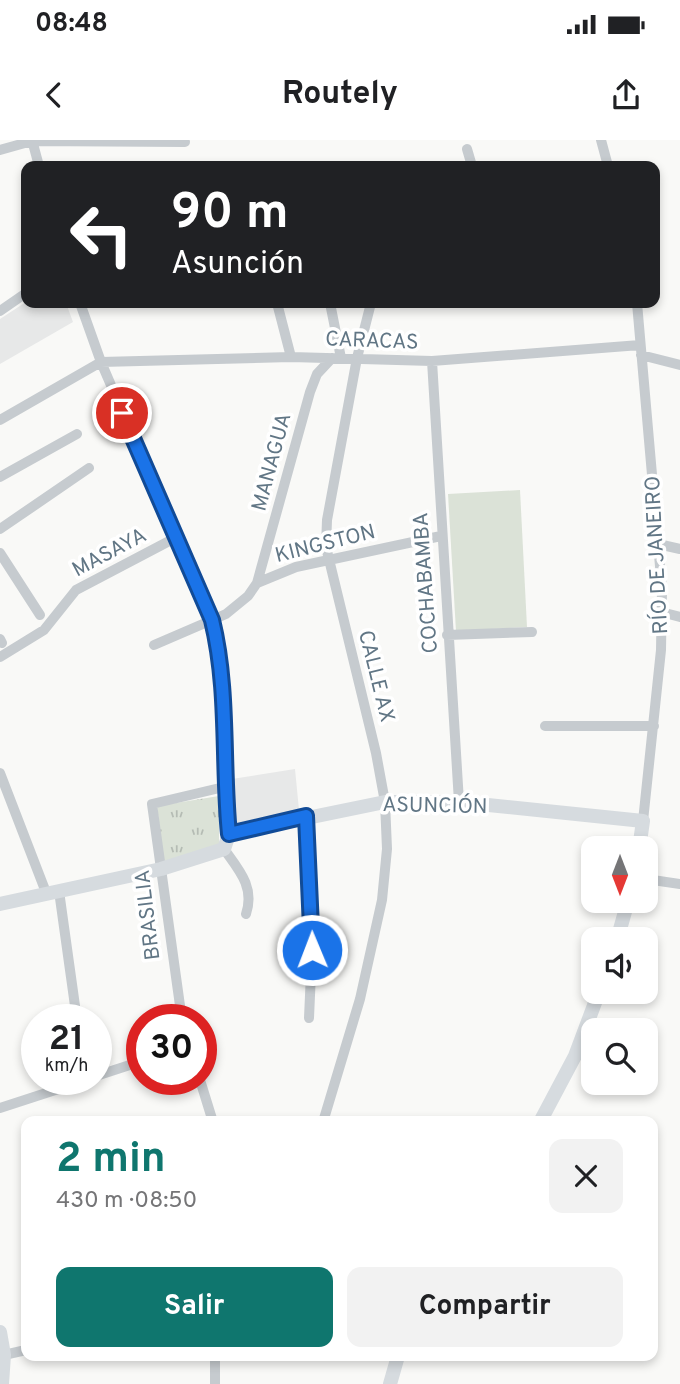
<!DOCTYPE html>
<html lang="es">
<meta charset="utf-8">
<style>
body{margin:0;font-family:Overpass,sans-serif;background:#f2f2f2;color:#202124;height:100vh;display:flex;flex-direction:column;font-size:26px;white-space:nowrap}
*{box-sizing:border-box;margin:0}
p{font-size:23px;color:#757577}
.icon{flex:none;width:38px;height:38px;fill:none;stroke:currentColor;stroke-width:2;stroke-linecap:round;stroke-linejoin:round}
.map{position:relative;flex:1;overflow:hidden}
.panel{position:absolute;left:21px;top:976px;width:637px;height:245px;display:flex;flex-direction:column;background:#fff;border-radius:14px;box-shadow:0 4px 10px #0003}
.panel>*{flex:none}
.top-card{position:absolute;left:21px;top:21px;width:639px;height:147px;border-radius:14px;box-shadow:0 4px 10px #0003;background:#202124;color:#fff;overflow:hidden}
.needle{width:46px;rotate:180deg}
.buttons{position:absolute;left:581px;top:696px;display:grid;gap:14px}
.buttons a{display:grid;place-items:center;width:77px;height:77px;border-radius:14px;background:#fff;box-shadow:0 4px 10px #0003;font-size:35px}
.speed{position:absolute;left:21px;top:864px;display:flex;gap:14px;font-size:35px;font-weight:700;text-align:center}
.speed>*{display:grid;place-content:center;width:91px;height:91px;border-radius:50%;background:#fff;box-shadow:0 4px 10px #0003;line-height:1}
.speed small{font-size:18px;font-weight:400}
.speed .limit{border:10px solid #d22;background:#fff;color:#111}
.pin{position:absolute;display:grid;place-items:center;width:60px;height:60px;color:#fff;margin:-30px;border:4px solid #fff;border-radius:50%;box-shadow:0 2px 7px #0007}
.me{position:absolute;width:77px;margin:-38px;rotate:359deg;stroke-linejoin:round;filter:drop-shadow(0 0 5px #0008)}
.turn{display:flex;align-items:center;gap:24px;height:147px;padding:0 35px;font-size:32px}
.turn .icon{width:91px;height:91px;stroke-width:2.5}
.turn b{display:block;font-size:49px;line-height:60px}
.round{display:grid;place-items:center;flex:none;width:74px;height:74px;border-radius:14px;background:#f2f2f2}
.summary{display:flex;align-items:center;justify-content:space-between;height:119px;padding:0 35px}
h1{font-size:42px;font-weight:700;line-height:52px;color:#0f766e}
.primary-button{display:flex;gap:14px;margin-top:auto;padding:14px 35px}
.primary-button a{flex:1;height:80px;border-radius:14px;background:#0f766e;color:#fff;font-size:28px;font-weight:700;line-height:80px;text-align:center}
.primary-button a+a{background:#f2f2f2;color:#202124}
.status{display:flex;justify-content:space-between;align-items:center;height:49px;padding:0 35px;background:#fff;direction:ltr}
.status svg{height:19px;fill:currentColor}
header{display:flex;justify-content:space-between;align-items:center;height:91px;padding:0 35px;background:#fff;font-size:32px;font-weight:700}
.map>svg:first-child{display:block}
.built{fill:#e7e8e8}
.grass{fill:url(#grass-tufts)}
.pitch{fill:#dbe2d7}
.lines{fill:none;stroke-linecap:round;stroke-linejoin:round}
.street{stroke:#c6cbcf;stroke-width:10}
.secondary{stroke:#d6dbdf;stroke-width:14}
.route-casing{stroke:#114b97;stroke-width:18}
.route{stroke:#1a73e8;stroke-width:12}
.labels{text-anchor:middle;stroke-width:7;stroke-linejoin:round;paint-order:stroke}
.street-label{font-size:21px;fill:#617685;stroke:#fff}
</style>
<div class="status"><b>08:48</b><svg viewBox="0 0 49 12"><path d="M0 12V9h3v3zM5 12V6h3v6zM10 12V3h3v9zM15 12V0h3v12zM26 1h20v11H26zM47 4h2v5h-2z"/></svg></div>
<header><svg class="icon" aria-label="back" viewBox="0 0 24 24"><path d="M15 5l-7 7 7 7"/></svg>Routely<svg class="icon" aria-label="share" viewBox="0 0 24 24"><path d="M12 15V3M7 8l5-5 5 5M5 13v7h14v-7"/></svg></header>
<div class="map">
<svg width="680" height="1244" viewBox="0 0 680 1244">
<defs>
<pattern id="grass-tufts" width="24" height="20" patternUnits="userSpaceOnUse" patternTransform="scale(1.75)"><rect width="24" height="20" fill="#dbe2d7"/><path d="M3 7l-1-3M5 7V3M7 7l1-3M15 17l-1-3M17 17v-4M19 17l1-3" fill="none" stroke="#b5bcb4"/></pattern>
</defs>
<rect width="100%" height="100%" fill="#f9f9f7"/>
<path class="built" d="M26,162L66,163L73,182L0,224V179Z
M295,629L299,670L233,684L232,639Z"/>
<path class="grass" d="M219,656V708L164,723L157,666Z"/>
<path class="pitch" d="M520,350L527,487L456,491L448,354Z"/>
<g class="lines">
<path class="street" d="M32,0L39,26
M601,0L608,26
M467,9L472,26
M0,10L32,1L185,2
M80,163L101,222L212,480L222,534L229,694
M277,163L291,217
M330,163L341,218
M637,163L662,449L661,510L643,681
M0,171L26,153
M641,215L680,225
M432,221L459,662
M0,280L101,222L291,217L432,221L640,205
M0,337L77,294
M0,389L89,328
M658,404L680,409
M0,413L40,475
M257,443L310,252L317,234L332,218
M661,472L680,477
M447,495L532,492
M0,499L2,503
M154,505L226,474L248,456L257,443L296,427L441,396
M0,517L44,490L76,450L175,398
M545,586H654
M0,633L47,755
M306,676L312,810L309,878
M224,709C239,730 255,747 246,774
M646,739L680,744
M59,751L76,873
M182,880L152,664L224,647
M96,936L142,921
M200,940L213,982
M0,968L86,940
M323,982L360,859L382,760L387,709L385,662L376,613L326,407L327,380L357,218L371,163
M4,1215L26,1210
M215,1244V1216"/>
<path class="secondary" d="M0,764L161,729L224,709L229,694L385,662H459L643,681L639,709
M617,800L628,761
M540,982L575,916L599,852
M0,1192L4,1215L2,1244
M390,1244L398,1216"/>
</g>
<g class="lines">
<defs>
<path id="route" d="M122,273L212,480C229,549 222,623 229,694L306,676L312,810"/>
</defs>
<use href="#route" class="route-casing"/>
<use href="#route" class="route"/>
</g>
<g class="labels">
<g class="street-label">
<text transform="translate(372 200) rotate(2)" y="7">CARACAS</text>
<text transform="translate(271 322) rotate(-75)" y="7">MANAGUA</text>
<text transform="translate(325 403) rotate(-14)" y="7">KINGSTON</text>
<text transform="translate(109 412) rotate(-28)" y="7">MASAYA</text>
<text transform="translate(656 415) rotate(-93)" y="7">RÍO DE JANEIRO</text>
<text transform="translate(425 443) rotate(-94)" y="7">COCHABAMBA</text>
<text transform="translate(377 536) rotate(76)" y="7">CALLE AX</text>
<text transform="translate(435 665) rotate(1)" y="7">ASUNCIÓN</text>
<text transform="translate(147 775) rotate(-97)" y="7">BRASILIA</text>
</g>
</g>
</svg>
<div class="buttons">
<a><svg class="needle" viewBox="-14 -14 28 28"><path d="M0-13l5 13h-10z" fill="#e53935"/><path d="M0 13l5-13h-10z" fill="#757577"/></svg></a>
<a><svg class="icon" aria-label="sound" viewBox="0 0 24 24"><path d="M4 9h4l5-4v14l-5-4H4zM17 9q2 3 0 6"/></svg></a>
<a><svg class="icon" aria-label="search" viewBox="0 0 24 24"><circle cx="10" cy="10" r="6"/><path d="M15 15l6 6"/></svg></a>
</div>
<div class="speed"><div>21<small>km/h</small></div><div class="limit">30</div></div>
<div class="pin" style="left:122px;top:273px;background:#d93025"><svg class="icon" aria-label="arrive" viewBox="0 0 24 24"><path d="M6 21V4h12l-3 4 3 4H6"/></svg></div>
<svg class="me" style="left:312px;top:810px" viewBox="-20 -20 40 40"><circle r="17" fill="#1a73e8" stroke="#fff" stroke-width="3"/><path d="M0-11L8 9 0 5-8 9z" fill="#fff"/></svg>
<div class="top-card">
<div class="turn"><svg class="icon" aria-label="left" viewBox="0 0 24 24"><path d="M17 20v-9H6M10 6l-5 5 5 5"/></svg><div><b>90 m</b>Asunción</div></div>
</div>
<section class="panel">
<div class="summary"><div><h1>2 min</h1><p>430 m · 08:50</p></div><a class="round"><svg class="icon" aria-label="close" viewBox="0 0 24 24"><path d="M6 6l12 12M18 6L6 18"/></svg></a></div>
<div class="primary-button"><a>Salir</a><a>Compartir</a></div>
</section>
</div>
